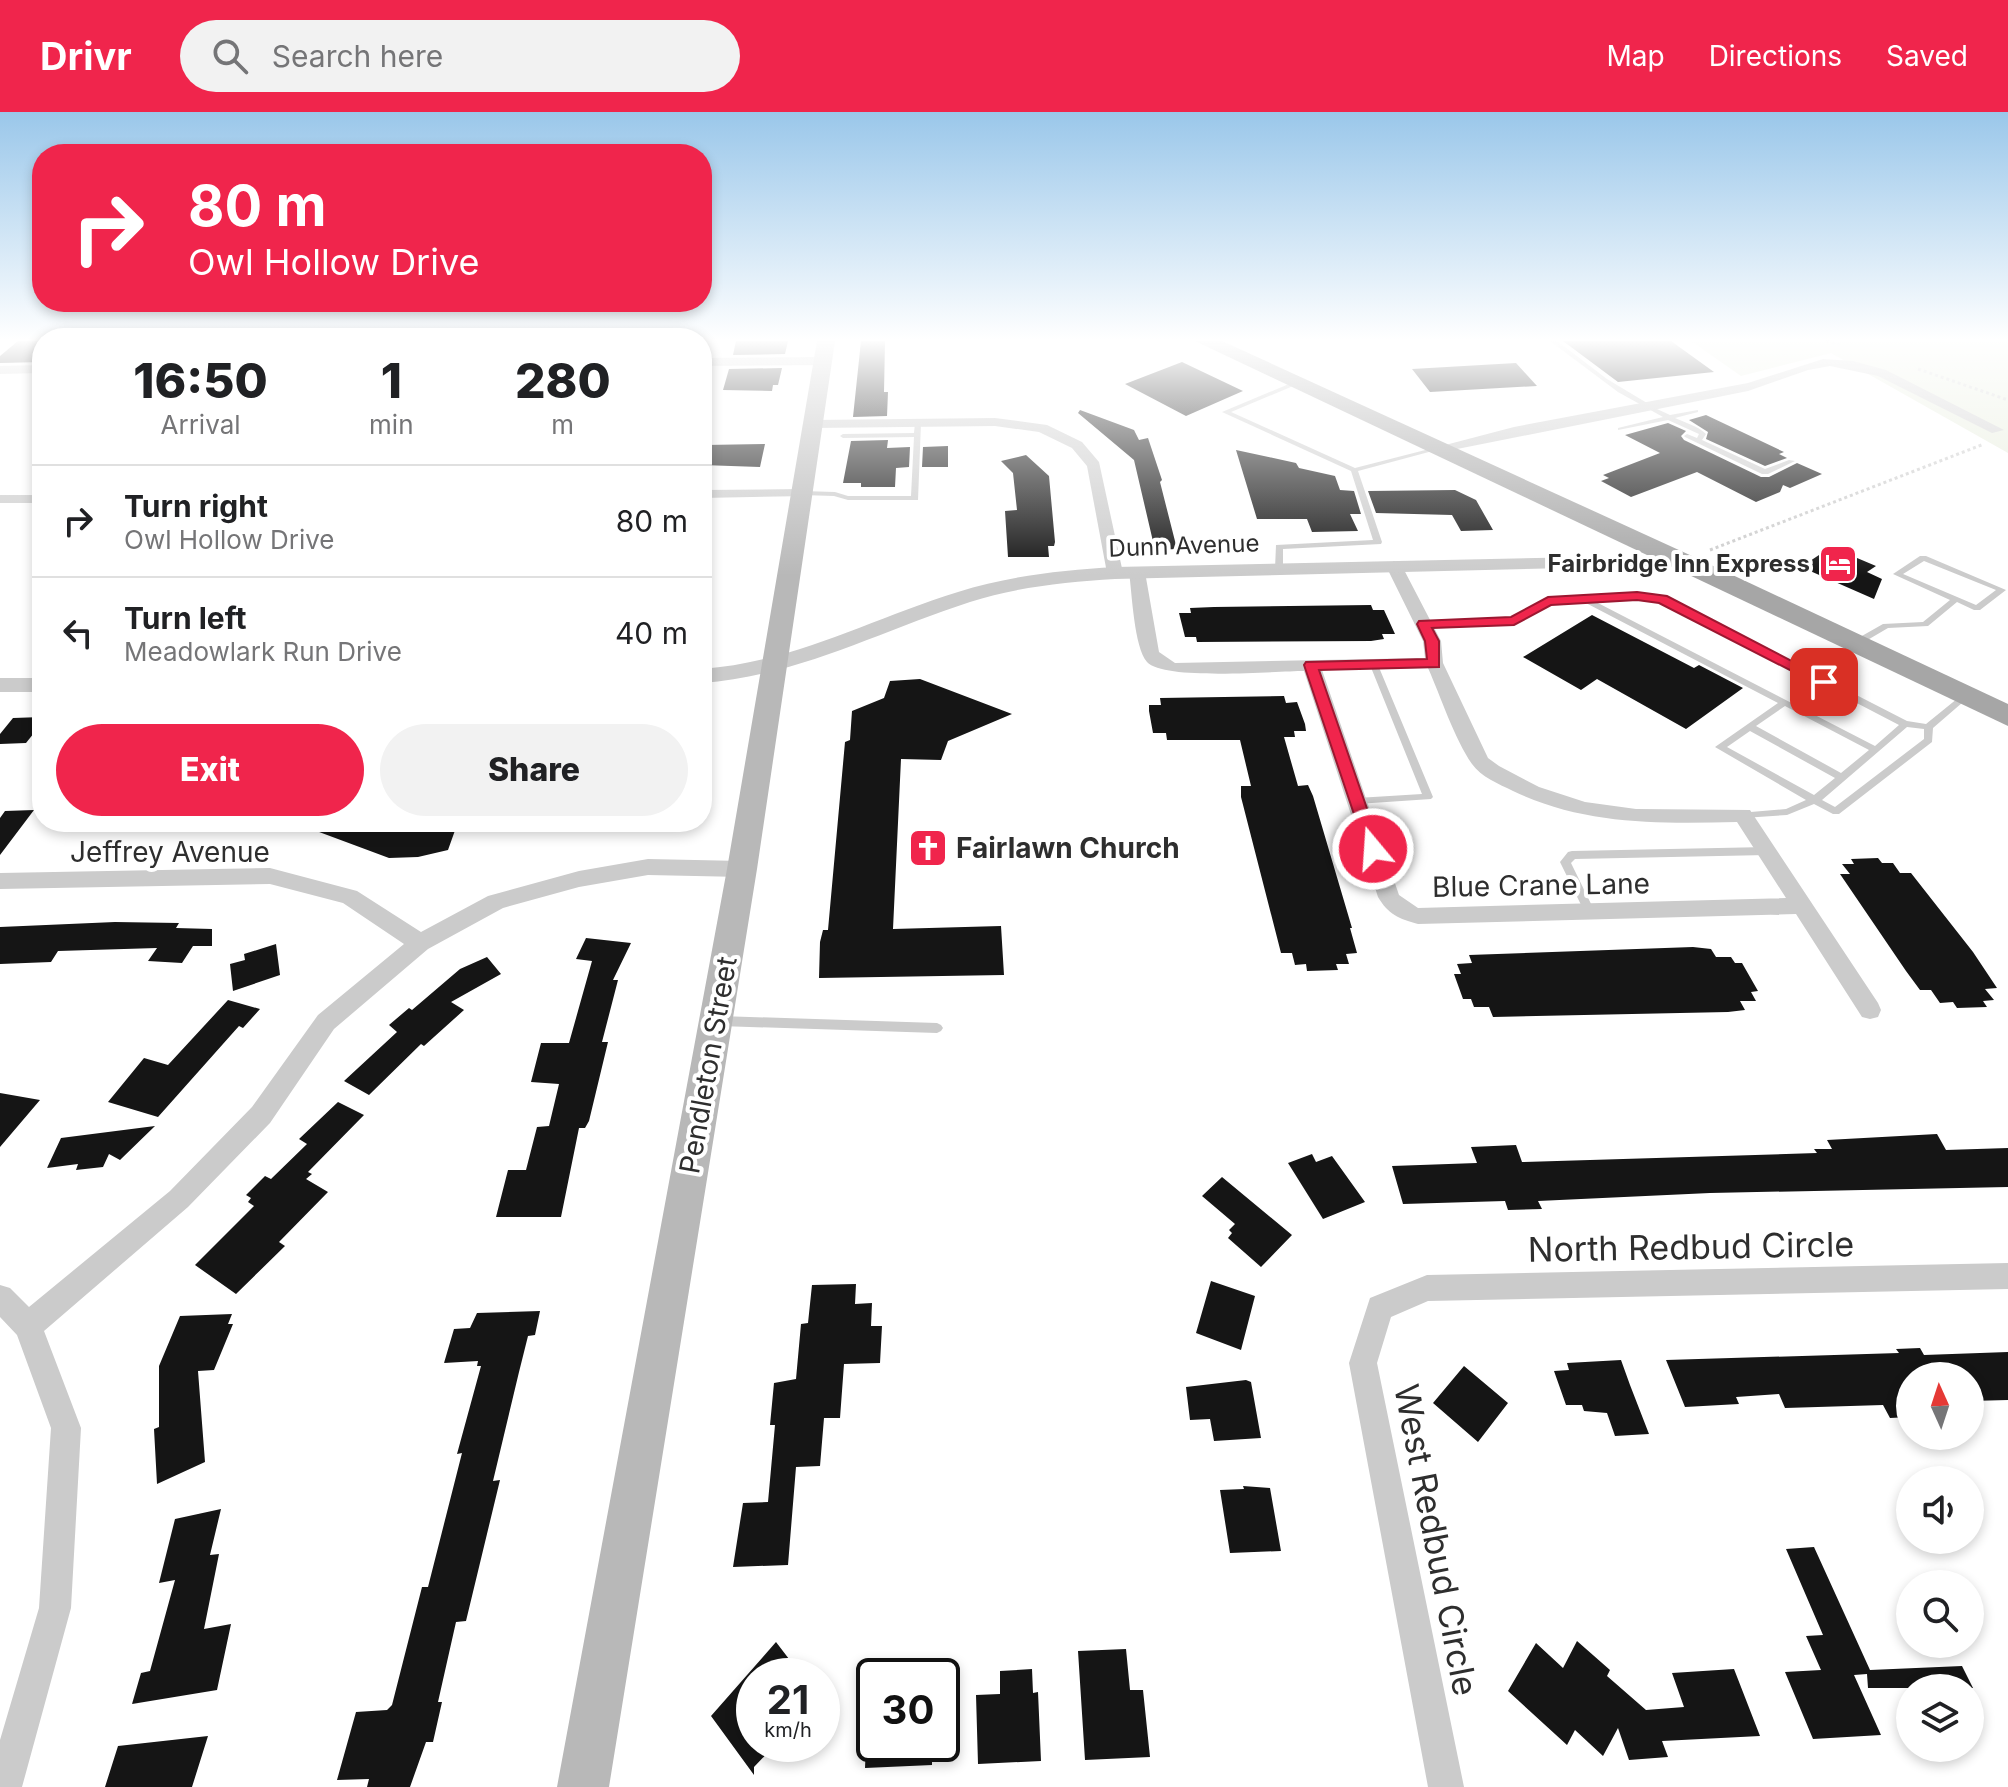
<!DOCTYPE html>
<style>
body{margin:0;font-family:Inter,sans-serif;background:#f2f2f2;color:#202124;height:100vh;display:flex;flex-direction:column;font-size:30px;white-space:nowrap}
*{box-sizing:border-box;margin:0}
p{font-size:26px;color:#757577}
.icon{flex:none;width:44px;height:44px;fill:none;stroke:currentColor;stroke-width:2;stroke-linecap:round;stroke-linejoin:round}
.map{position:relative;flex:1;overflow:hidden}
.drawer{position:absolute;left:32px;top:216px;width:680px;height:504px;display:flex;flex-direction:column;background:#fff;border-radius:32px;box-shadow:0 4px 12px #0003}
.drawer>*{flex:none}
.top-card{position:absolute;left:32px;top:32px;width:680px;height:168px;border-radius:32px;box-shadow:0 4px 12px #0003;background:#f0254c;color:#fff;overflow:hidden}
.needle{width:52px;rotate:357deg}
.controls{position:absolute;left:1896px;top:1250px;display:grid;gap:16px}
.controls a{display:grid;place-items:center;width:88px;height:88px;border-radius:50%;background:#fff;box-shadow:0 4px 12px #0003;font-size:40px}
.speed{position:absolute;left:736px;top:1546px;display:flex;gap:16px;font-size:40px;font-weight:700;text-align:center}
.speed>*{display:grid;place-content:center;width:104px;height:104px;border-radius:50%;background:#fff;box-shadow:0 4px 12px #0003;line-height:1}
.speed small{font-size:20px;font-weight:400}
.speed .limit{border:4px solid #111;border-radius:12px;background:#fff;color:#111}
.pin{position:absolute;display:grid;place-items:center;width:68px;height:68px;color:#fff;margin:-34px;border-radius:16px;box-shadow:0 4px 12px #0006}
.me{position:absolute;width:88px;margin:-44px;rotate:342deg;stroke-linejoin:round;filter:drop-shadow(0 0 6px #0008)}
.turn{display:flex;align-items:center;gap:28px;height:168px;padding:0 24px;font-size:36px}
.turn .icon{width:104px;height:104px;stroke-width:2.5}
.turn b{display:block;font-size:56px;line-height:68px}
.eta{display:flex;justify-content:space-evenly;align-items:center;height:136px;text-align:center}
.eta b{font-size:48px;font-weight:800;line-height:56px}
.button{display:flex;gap:16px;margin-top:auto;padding:16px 24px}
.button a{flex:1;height:92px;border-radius:48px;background:#f0254c;color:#fff;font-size:32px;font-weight:800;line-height:92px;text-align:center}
.button a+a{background:#f2f2f2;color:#202124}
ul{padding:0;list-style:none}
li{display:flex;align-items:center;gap:24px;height:112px;padding:0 24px;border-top:2px solid #e0e0e0}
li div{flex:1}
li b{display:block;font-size:30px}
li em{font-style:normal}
header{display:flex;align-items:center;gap:48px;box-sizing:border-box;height:112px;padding:0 40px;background:#f0254c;color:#fff}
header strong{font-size:38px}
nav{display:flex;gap:44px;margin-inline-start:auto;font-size:28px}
.search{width:560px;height:72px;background:#f2f2f2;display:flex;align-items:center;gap:20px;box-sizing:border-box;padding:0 28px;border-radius:44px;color:#757577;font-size:30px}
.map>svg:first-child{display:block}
.green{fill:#e6ecdb}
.building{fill:#151515}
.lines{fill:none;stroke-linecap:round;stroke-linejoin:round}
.path{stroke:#cbcbcb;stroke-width:3;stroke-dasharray:3 3;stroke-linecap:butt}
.service{fill:#cbcbcb;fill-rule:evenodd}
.minor{fill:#cbcbcb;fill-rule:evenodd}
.tertiary{fill:#cbcbcb;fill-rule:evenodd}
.secondary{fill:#b8b8b8;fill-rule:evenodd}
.primary{fill:#a6a6a6;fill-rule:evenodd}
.route{fill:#f0254c;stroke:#9c1831;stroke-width:2}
.labels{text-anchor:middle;stroke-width:8;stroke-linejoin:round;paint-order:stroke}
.far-street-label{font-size:24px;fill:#2e2e2e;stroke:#fff}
.far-poi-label{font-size:24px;font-weight:bold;fill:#2e2e2e;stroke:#fff;text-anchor:end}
.poi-label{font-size:28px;font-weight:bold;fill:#2e2e2e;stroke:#fff;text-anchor:start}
.street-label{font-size:28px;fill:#2e2e2e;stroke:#fff}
.near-street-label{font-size:34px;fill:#2e2e2e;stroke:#fff}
</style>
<header>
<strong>Drivr</strong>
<div class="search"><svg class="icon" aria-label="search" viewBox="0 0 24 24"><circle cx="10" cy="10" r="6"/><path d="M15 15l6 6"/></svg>Search here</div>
<nav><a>Map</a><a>Directions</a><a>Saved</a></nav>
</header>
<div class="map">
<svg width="2008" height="1675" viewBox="0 0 2008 1675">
<rect width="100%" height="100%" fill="#fff"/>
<path class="green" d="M1691,229H2008V341L1831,241L1741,264Z"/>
<path class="building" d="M18,229H42V250L0,251V244Z
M736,229H788L785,242L733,243Z
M861,229H885L884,280H888L887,304L853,305Z
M1563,229H1671L1714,260L1618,270Z
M1182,250L1243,279L1186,304L1125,272Z
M1516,251L1537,274L1430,280L1412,257Z
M782,256L778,273H773L772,279L723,278L729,257Z
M1080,298L1134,318L1139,328L1148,326L1162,368L1160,370L1177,437L1155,438L1134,348L1078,301Z
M1706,303L1784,340L1779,342L1787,346L1765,354L1706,327L1708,320L1689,308Z
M1668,311L1686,319L1681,324L1684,328L1761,365H1769L1797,351L1822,362L1790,376L1783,373L1780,380L1756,390L1697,360L1631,385L1601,369L1609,366L1603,363L1660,341L1625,323Z
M888,328L887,336L910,335L909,355L896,356L895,375H861V371H843L851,329Z
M765,332L760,355L702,353L705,333Z
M948,334V355H922L923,335Z
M1236,338L1296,351L1299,356L1335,364L1340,378L1354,379L1361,402H1350L1358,419L1312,420L1307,407H1257Z
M1026,343L1049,364L1055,430L1054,434H1048L1049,445H1008L1005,399L1017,398L1013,361L1001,349Z
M1455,378L1476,388L1493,418L1461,419L1452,403L1376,401L1368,379Z
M1831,435L1876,454L1867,460L1882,467L1874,487L1801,455Z
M1371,493L1373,498H1384L1395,522H1382L1384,527L1371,529L1197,530L1196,525H1185L1179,501H1191L1190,496L1214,495Z
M1592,503L1694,556L1699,553L1743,576L1686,617L1597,567L1581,578L1523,545Z
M920,567L1012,602L948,629L941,648L901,647L893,817L1001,814L1004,863L819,866L820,830L823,818H828L845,630L850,628L852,599L884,586L890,569Z
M1284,584L1286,591L1297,590L1305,612L1306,619H1294L1295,625H1284L1298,674L1308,673L1313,684L1352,816H1350L1357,841L1346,842L1349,852H1336L1338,858L1307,859L1306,852L1295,853L1292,841H1281L1241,685V674H1251L1240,628H1167L1166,621H1153L1149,599V593H1161L1160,586Z
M42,605V611L26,631L0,632V622L13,606Z
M34,698L0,743V706L5,699Z
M303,710H458L448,738L418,745L389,746L303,714Z
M1878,746L1882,751H1893L1900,761H1911L1973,840L1997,876L1985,877L1994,888L1983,889L1987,895L1957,896L1953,890L1940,891L1931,878H1920L1906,859L1840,762H1850L1842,752H1854L1851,747Z
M115,810L179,811L176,816L212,817V834H193L182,851L148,849L157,836L58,839L51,850L0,852V815Z
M586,826L631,831L613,868H618L602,930H608L589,1009L585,1016H579L561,1105H496L508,1058H526L537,1015L549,1014L559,972L531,970L541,931H569L592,849L576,847Z
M276,832L280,863L233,879L230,852L245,848L244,842Z
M1693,835L1711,837L1716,845H1731L1735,851H1742L1758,879L1751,880L1756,889H1740L1745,898L1728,900L1493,905L1489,895H1474L1471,887H1463L1454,862H1461L1457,852L1472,851L1469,843Z
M487,845L501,862L451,890L464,898L424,934L421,932L369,983L344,969L397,920L389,913L409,896L412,898L460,857Z
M228,888L260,897L243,916L239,914L158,1005L108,990L144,946L168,953Z
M0,981L40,988L0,1035Z
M338,990L364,1003L308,1060L312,1062L306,1067L328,1080L279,1130L285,1134L236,1182L195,1153L254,1094L248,1090L251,1086L246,1083L265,1064L271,1067L307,1032L299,1027Z
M155,1014L120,1048L109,1042L103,1055L76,1058L78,1052L47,1056L61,1026Z
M1937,1022L1946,1038L2008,1036V1075L1710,1081L1538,1089L1542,1097L1508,1098L1505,1089L1403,1092L1392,1054L1477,1051L1471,1035L1516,1033L1522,1050L1817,1041L1814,1037H1832L1827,1028Z
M1312,1042L1316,1050L1332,1044L1365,1090L1323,1107L1288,1051Z
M1222,1065L1292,1123L1261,1155L1228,1126L1232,1121L1229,1118L1235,1112L1202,1084Z
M1211,1169L1255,1184L1241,1238L1196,1221Z
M856,1172L855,1192L872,1191L871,1214H882L880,1251L844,1252L840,1306H824L820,1354L796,1355L788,1453L733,1455L743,1391L768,1390L775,1313H770L774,1271L796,1267L801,1212L808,1211L812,1173Z
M540,1199L535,1223L528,1224L519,1260L493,1369L500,1368L466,1509L456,1510L438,1590H442L433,1630H426L410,1675H367L369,1667L337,1668L356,1600L387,1598L392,1593L422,1475H428L462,1341L457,1342L481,1254H477L478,1249L444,1251L454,1217L470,1216L477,1201Z
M232,1202L228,1212H233L214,1258L198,1259L205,1350L157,1372L154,1317L159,1315V1254L180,1204Z
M1920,1236L1924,1243L2008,1240V1288L1970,1289V1264H1910V1305L1890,1306L1883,1293L1785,1296L1779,1282L1736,1285L1739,1292L1685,1295L1666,1248L1899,1241L1896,1237Z
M1621,1248L1630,1273L1649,1322L1615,1324L1607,1301L1584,1299L1582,1293H1566L1554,1259L1569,1258L1567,1251Z
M1464,1254L1508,1291L1478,1330L1433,1291Z
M1246,1268L1251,1270L1261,1326L1214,1329L1210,1307L1190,1308L1186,1275Z
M1243,1374L1270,1376L1281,1439L1230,1441L1220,1378L1244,1377Z
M221,1397L210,1443L219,1442L204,1517L231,1512L217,1578L132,1592L141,1561L150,1559L175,1468L159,1471L175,1407Z
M1814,1435L1870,1558L1962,1554L1973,1576H1868L1867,1562L1854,1563L1881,1623L1813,1627L1785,1560L1821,1558L1806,1524L1823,1523L1786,1437Z
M1577,1529L1610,1558L1607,1564L1646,1598L1684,1595L1672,1561L1734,1557L1760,1624L1662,1629L1668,1645L1629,1648L1618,1616L1603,1644L1575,1618L1567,1633L1508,1579L1536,1531L1563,1556Z
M776,1530L802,1564H754V1632H776L754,1655V1663L711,1604Z
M1126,1537L1130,1578H1143L1150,1645L1085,1648L1078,1539Z
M1032,1557L1033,1581L1038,1580L1041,1649L978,1652L976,1583L1000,1582V1559Z
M208,1624L192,1675H105L118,1634Z
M866,1632H932V1653L865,1656Z"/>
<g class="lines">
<path class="path" d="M1826,229L1840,233
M1918,257L2008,288
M1710,438L1984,332"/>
<path class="service" d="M1550,229H1557L1607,267L1657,297L1670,303L1698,298V300L1675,306C1686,311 1698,314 1706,322L1702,328L1765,357L1789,348L1795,349L1768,362H1762L1685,325L1684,324L1687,322L1697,326L1699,322L1668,308L1618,318V316L1663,305L1618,280Z
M1296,269L1298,270V272L1231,300L1355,356L1437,335L1440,337L1358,359L1382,430L1381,432L1283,437V457L1279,459L1275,457L1276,433L1373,428L1351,359L1222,300Z
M918,309L921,311L918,388H848L834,384L802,383L798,381L802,379L835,380L848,384H911L914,325L843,326L840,324L843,322L914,321L915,311Z
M1920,444H1926L2006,478L1980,498H1974L1957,490L1928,514L1888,516L1859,533H1853V529L1883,512L1923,510L1950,488L1893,462ZM1924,449L1996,478L1976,493L1903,462Z
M1637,482L1666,485L1907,609L1926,612L1963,582H1969L1970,584L1933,616L1932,630L1839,702H1833L1814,692L1787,703L1743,706L1738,703L1739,701L1786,697L1806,688L1715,635L1778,591L1584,490L1566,488L1550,491L1514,512L1424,515L1420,512L1424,509L1512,507L1548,487L1566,484L1586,486ZM1637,486L1661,489L1899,613L1875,634L1596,490ZM1785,594L1869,638L1841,661L1756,614ZM1907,615L1924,617V627L1835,695L1822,688ZM1750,619L1835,666L1814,683L1727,635Z
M1374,550L1378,553L1433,685L1431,687L1357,692L1352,689L1357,686L1422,682L1370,553Z
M1767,735L1772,739L1767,743L1575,747L1571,751L1595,800L1590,804L1586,803L1560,750L1568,740L1572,739Z
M720,904L937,911L941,913L943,916L941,919L937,921L720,914L716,912L714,909L716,906Z"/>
<path class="minor" d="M702,246L822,245L828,249L822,253L702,254Z
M1823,247L1853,249L1886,258L2004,318L1992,321L1878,264L1830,254L1808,258L1748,279L1437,341L1430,337L1514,315L1748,271Z
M42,253V261L0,262V254Z
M995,306L1047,313L1082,330L1099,350L1123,461L1121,464L1115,466L1107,461L1087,354L1072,336L1039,320L995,314L813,316L806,312L813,308Z
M802,377L807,378V384L702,386V378Z
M0,383H42V391H0Z
M1394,449L1402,454L1441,529L1443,551L1488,646L1499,654L1539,675L1585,690L1636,697L1750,698L1878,891L1881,898L1878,905L1870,907L1862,905L1796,802L1418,812C1399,807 1388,802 1378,785L1304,559C1274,559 1165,569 1147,550C1134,535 1132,481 1129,460L1137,455L1145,460L1159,540L1175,551L1425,546L1423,529L1386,454ZM1428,556C1441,585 1454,626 1472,652C1481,665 1499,672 1513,679C1584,713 1660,712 1737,710L1786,786L1418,796L1399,783L1322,558Z
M648,747L742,749L749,752L752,757L749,762L742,765L648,763L579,775L503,796L428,837L334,917L270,1011L188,1095L44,1219L81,1316L71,1496L22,1675H0V1628L39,1496L51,1316L17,1223L0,1205V1173L10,1176L29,1195L170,1079L252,995L318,903L404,832L343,791L270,772L0,777V761L270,756L357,779L421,820L488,784L579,759Z
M2008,1151V1177L1428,1189L1391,1205L1377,1251L1464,1675H1428L1349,1251L1370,1186L1427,1163Z"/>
<path class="tertiary" d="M1683,443L1690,445L1693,449L1690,453L1115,467C1066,470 1017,475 970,490C880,519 798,564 702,571V557C796,550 870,507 958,480C1009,464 1062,458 1115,455Z
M0,566H42V580H0Z"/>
<path class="secondary" d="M817,229H835L757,757L609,1675H557L727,757Z"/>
<path class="primary" d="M1195,229H1222L1692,444L2008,592V614Z"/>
</g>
<linearGradient id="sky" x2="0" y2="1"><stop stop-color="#9ac7ea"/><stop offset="0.49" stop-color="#fff"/><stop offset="1" stop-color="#fff" stop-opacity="0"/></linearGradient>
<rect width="2008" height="464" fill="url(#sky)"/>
<path class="route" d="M1637,480L1667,484L1832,570L1824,575L1819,573L1659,491L1637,488L1551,493L1514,513L1432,516L1439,529V555L1319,558L1381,737L1379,741H1367L1304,553L1306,550L1427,547L1425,529L1417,512L1419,509L1511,505L1548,485Z"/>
<defs>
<symbol id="hotel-square" viewBox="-11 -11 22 22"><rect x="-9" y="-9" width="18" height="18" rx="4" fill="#f0254c" stroke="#fff"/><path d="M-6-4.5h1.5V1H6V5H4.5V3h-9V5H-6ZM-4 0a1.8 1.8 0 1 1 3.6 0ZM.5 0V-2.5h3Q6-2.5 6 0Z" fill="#fff"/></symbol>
<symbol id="church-square" viewBox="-11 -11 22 22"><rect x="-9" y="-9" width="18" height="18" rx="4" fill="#f0254c" stroke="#fff"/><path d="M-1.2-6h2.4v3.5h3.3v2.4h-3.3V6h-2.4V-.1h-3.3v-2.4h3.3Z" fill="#fff"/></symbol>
</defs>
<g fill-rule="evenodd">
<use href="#hotel-square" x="1816" y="430" width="44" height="44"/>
<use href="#church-square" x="906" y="714" width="44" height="44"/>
</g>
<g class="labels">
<g class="far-street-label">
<text transform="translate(1184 434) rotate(-2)" y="8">Dunn Avenue</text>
</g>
<g class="far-poi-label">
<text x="1810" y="460">Fairbridge Inn Express</text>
</g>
<g class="poi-label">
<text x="956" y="746">Fairlawn Church</text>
</g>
<g class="street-label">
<text x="170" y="750">Jeffrey Avenue</text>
<text transform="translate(1541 773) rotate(-1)" y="10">Blue Crane Lane</text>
<text transform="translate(708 953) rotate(-80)" y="10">Pendleton Street</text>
</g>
<g class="near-street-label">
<text transform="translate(1691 1135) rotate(-1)" y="12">North Redbud Circle</text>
<text transform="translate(1436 1428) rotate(79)" y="12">West Redbud Circle</text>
</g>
</g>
</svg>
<div class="controls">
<a><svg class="needle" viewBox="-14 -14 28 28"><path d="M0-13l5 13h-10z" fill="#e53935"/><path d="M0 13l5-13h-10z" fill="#757577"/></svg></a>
<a><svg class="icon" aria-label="sound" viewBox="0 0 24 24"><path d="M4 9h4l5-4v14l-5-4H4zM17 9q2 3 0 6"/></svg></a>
<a><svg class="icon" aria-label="search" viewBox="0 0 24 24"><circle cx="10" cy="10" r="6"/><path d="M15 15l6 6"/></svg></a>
<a><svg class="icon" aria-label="layers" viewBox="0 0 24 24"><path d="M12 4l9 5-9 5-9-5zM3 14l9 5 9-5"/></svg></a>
</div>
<div class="speed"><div>21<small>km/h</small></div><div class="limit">30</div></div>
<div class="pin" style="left:1824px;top:570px;background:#d93025"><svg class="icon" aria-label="arrive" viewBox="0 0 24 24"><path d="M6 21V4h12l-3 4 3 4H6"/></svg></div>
<svg class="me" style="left:1373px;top:737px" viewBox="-20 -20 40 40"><circle r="17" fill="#f0254c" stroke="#fff" stroke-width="3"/><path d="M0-11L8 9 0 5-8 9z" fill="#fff"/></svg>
<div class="top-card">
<div class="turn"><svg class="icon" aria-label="right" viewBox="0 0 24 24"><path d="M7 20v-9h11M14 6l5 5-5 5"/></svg><div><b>80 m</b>Owl Hollow Drive</div></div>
</div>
<section class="drawer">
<div class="eta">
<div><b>16:50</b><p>Arrival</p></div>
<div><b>1</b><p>min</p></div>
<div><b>280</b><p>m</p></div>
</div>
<ul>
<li><svg class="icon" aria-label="right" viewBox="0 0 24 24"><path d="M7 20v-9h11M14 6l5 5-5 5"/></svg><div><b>Turn right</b><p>Owl Hollow Drive</p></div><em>80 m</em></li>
<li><svg class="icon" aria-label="left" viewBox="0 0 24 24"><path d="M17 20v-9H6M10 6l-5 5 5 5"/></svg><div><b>Turn left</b><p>Meadowlark Run Drive</p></div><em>40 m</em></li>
</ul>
<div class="button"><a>Exit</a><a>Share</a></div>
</section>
</div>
